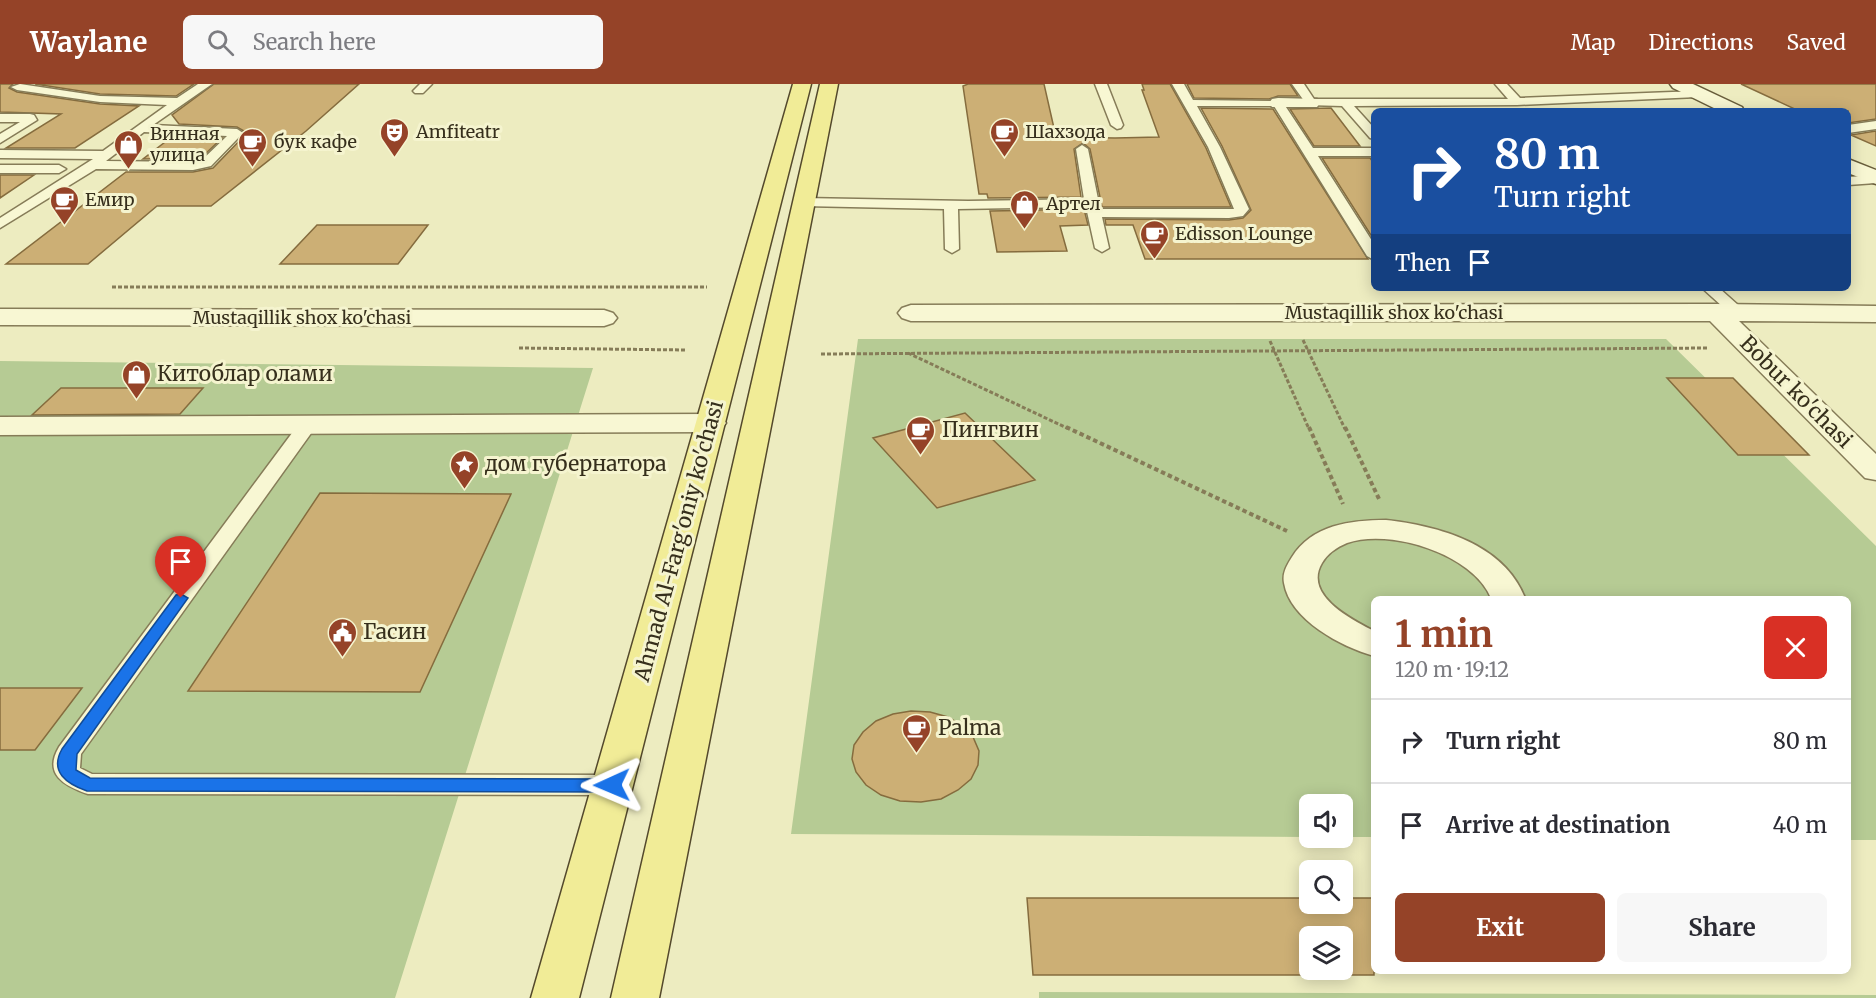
<!DOCTYPE html>
<meta charset="utf-8">
<style>
body{margin:0;font-family:Merriweather,serif;background:#f7f7f7;color:#2b2b33;height:100vh;display:flex;flex-direction:column;font-size:22px;white-space:nowrap}
*{box-sizing:border-box;margin:0}
p{font-size:20px;color:#7c7c81}
.icon{flex:none;width:33px;height:33px;fill:none;stroke:currentColor;stroke-width:2;stroke-linecap:round;stroke-linejoin:round}
.map{position:relative;flex:1;overflow:hidden}
.side{position:absolute;left:1371px;top:512px;width:480px;height:378px;display:flex;flex-direction:column;background:#fff;border-radius:9px;box-shadow:0 3px 15px #0003}
.side>*{flex:none}
.guide{position:absolute;left:1371px;top:24px;width:480px;height:183px;border-radius:9px;box-shadow:0 3px 15px #0003;background:#1a4fa0;color:#fff;overflow:hidden}
.controls{position:absolute;left:1299px;top:710px;display:grid;gap:12px}
.controls a{display:grid;place-items:center;width:54px;height:54px;border-radius:9px;background:#fff;box-shadow:0 3px 15px #0003;font-size:30px}
.pin{position:absolute;display:grid;place-items:center;width:51px;height:51px;color:#fff;margin:-62px -26px;border-radius:50% 50% 50% 0;rotate:-45deg;box-shadow:0 0 6px #0007}
.pin .icon{rotate:45deg}
.me{position:absolute;width:66px;margin:-33px;rotate:269deg;stroke-linejoin:round;filter:drop-shadow(0 0 4px #0008)}
.turn{display:flex;align-items:center;gap:21px;height:126px;padding:0 24px;font-size:27px}
.turn .icon{width:78px;height:78px;stroke-width:2.5}
.turn b{display:block;font-size:42px;line-height:51px}
.then{display:flex;align-items:center;height:57px;padding:0 24px;background:#0003;gap:12px;font-size:22px}
.round{display:grid;place-items:center;flex:none;width:63px;height:63px;border-radius:9px;background:#f7f7f7}
.head{display:flex;align-items:center;justify-content:space-between;height:102px;padding:0 24px}
h1{font-size:36px;font-weight:700;line-height:45px;color:#954328}
.action{display:flex;gap:12px;margin-top:auto;padding:12px 24px}
.action a{flex:1;height:69px;border-radius:9px;background:#954328;color:#fff;font-size:24px;font-weight:700;line-height:69px;text-align:center}
.action a+a{background:#f7f7f7;color:#2b2b33}
ul{padding:0;list-style:none}
li{display:flex;align-items:center;gap:18px;height:84px;padding:0 24px;border-top:2px solid #e1e1e2}
li div{flex:1}
li b{display:block;font-size:22px}
li em{font-style:normal}
header{display:flex;align-items:center;gap:36px;box-sizing:border-box;height:84px;padding:0 30px;background:#954328;color:#fff}
header strong{font-size:28px}
nav{display:flex;gap:33px;margin-inline-start:auto;font-size:21px}
.search{width:420px;height:54px;background:#f7f7f7;display:flex;align-items:center;gap:15px;box-sizing:border-box;padding:0 21px;border-radius:9px;color:#7c7c81;font-size:22px}
.map>svg:first-child{display:block}
.green{fill:#b6cb94}
.building{fill:#ccaf75;stroke:#856c3e;stroke-width:1.5;fill-rule:evenodd}
.lines{fill:none;stroke-linecap:round;stroke-linejoin:round}
.lane-casing{stroke:#867c58;stroke-width:3}
.street-casing{stroke:#867c58;stroke-width:3}
.secondary-casing{stroke:#685d3b;stroke-width:3}
.primary-casing{stroke:#54492c;stroke-width:3}
.path-far1{stroke:#867c58;stroke-width:3;stroke-dasharray:4 2;stroke-linecap:butt}
.path{stroke:#867c58;stroke-width:4;stroke-dasharray:4.5 3;stroke-linecap:butt}
.lane{fill:#f8f7d3;fill-rule:evenodd}
.street{fill:#f8f7d3;fill-rule:evenodd}
.secondary{fill:#f8f7d3;fill-rule:evenodd}
.primary{fill:#f1ec97;fill-rule:evenodd}
.route{fill:#1a73e8;stroke:#114b97;stroke-width:1.5}
.labels{text-anchor:middle;stroke-width:6;stroke-linejoin:round;paint-order:stroke}
.far-poi-label{font-size:18px;fill:#362f1c;stroke:#f5f4cf;text-anchor:start}
.far-street-label{font-size:18px;fill:#362f1c;stroke:#f5f4cf}
.poi-label{font-size:21px;fill:#362f1c;stroke:#f5f4cf;text-anchor:start}
.street-label{font-size:21px;fill:#362f1c;stroke:#f5f4cf}
</style>
<header>
<strong>Waylane</strong>
<div class="search"><svg class="icon" aria-label="search" viewBox="0 0 24 24"><circle cx="10" cy="10" r="6"/><path d="M15 15l6 6"/></svg>Search here</div>
<nav><a>Map</a><a>Directions</a><a>Saved</a></nav>
</header>
<div class="map">
<svg width="1876" height="914" viewBox="0 0 1876 914">
<rect width="100%" height="100%" fill="#edecc0"/>
<path class="green" d="M858,255H1666L1876,462V756H1848V514H1374V753H1320H1342V720H1310L1309,753L791,750Z
M0,277L593,284L395,914H0Z
M1039,908L1876,911V914H1039Z"/>
<path class="building" d="M0,0H13L9,4L17,8L100,20L139,22L75,64H6L61,30L0,28Z
M35,0H194L176,12L100,10Z
M214,0H359L306,47L211,122H157L88,180H6L126,88H193L213,84L245,51L244,47L237,43L179,40L172,31Z
M968,0H1044L1056,53L1115,54L1159,53L1142,6H1144L1142,0H1170L1206,64L1231,123H1102L1090,65L1083,59L1074,65L1081,113L988,114L987,110H979L963,2Z
M1187,0H1290L1298,12H1278L1269,15L1194,14Z
M1741,0H1876V35L1848,39V27H1799Z
M1201,24L1273,25L1368,175H1145L1133,141H1106L1105,135L1229,136L1243,134L1251,126L1222,62Z
M1331,24L1360,62H1314L1290,25Z
M1876,47V62L1851,51Z
M173,52L222,54L201,74L143,75Z
M1322,74H1370L1374,79V156Z
M0,91H34L0,114Z
M1084,125L1088,141L1060,142L1067,167L997,168L990,127Z
M317,141H428L398,180H280Z
M1667,294H1733L1809,371H1738Z
M61,304H203L180,330L32,331Z
M965,329L1035,396L937,424L873,354Z
M320,409L511,410L420,608L188,607Z
M0,604H82L35,666H0Z
M911,627L930,628L948,633L963,642L973,653L979,667L978,681L971,695L958,706L941,715L921,718L900,717L881,711L866,701L856,688L852,675L854,661L863,648L876,637L893,630Z
M1027,814H1310V819H1342V814H1374V891H1033ZM1310,852H1342V885H1310Z"/>
<g class="lines">
<defs>
<path id="lane" d="M20,0L100,12L177,14L198,0H212L153,41L237,45L243,49L211,82L193,86L96,85L0,144V134L93,75L0,74V66L103,67L167,21L100,18L17,6L11,3ZM144,48L227,52L202,76L193,78L106,77Z
M420,0H432L423,9H415L413,7Z
M1095,0H1107L1123,41L1121,44L1117,45L1111,41Z
M1172,0H1184L1193,16L1282,17L1313,64H1374V72H1318L1374,160V176L1367,172L1274,22H1197L1220,63L1249,125L1243,132L1229,134L1102,133L1109,164L1102,168L1095,164L1086,123L958,125L959,165L952,169L945,165L944,125L803,122L796,118L803,114L968,117L1084,115L1076,65L1082,61L1088,65L1100,125H1234L1208,63Z
M1292,0H1304L1314,15H1508L1495,0H1507L1520,14L1698,7L1704,10L1698,13L1517,21L1354,22L1374,44V55L1370,54L1342,22L1307,21Z
M0,30H30L34,31L37,36L0,59V50L20,38H0Z
M1876,37V45L1848,49V41Z
M0,81H59L66,85L59,89H0Z
M1876,91V99L1848,101V93Z
M1702,204H1719L1747,229L1745,232H1733Z
M308,335L315,337L317,341L81,670L80,684L92,690L612,691L621,694L625,701L621,708L612,711L88,710C64,702 43,690 59,663L301,337Z"/>
<path id="street" d="M1278,14L1317,15L1320,19L1317,23H1272L1269,19L1272,15Z
M1715,220L1876,222V238L1739,237L1876,370V396L1865,394L1710,237H911L902,234L898,229L902,224L911,221Z
M0,225L604,226L613,229L617,234L613,239L604,242L0,241Z
M711,330L721,333L726,339L721,345L711,348L0,351V333Z
M1386,436C1439,442 1504,460 1525,514H1491C1473,470 1390,444 1347,459C1337,463 1327,470 1322,479C1303,511 1351,535 1374,547V572C1342,563 1290,536 1284,499C1282,489 1287,481 1292,473C1312,441 1350,436 1386,436Z"/>
<path id="secondary" d="M1670,0H1693L1742,23L1744,27H1720L1673,4Z
M1848,75L1876,86V100L1848,89Z"/>
<path id="primary" d="M793,0H811L579,914H531Z
M820,0H838L659,914H611Z"/>
</defs>
<use href="#lane" class="lane-casing"/>
<use href="#street" class="street-casing"/>
<use href="#secondary" class="secondary-casing"/>
<use href="#primary" class="primary-casing"/>
<path class="path-far1" d="M112,203H707
M1303,256L1345,345
M1270,257L1309,345
M519,264L686,266
M908,269L1069,345
M821,270L1708,264"/>
<path class="path" d="M1066,343L1287,447
M1309,343L1343,420
M1345,343L1380,417"/>
<use href="#lane" class="lane"/>
<use href="#street" class="street"/>
<use href="#secondary" class="secondary"/>
<use href="#primary" class="primary"/>
</g>
<path class="route" d="M181,510L188,514L77,670L76,686L90,694L612,695L618,697L621,701L618,706L612,708L87,707C67,700 49,688 62,665L176,511Z"/>
<defs>
<symbol id="theatre-pin" viewBox="-11 -11 22 30"><path d="M0 17L-7.5 6A9.5 9.5 0 1 1 7.5 6Z" fill="#954328" stroke="#f5f4cf"/><path d="M-5-5.5Q0-4 5-5.5V0Q5 5 0 6Q-5 5-5 0ZM-3.3-2.5H-1v1.5H-3.3ZM1-2.5H3.3v1.5H1ZM-2.8 1Q0 5.5 2.8 1Z" fill="#fff"/></symbol>
<symbol id="cafe-pin" viewBox="-11 -11 22 30"><path d="M0 17L-7.5 6A9.5 9.5 0 1 1 7.5 6Z" fill="#954328" stroke="#f5f4cf"/><path d="M-5.5-4.5H6V0H3Q3 3.5 0 3.5H-2.5Q-5.5 3.5-5.5 0ZM3-3.2v2h1.7v-2ZM-6 4.5H4V6H-6Z" fill="#fff"/></symbol>
<symbol id="shop-pin" viewBox="-11 -11 22 30"><path d="M0 17L-7.5 6A9.5 9.5 0 1 1 7.5 6Z" fill="#954328" stroke="#f5f4cf"/><path d="M-5-2.5h2.3a2.7 3.5 0 0 1 5.4 0H5L5.5 6h-11ZM-1.5-2.5h3a1.5 2.3 0 0 0-3 0Z" fill="#fff"/></symbol>
<symbol id="sight-pin" viewBox="-11 -11 22 30"><path d="M0 17L-7.5 6A9.5 9.5 0 1 1 7.5 6Z" fill="#954328" stroke="#f5f4cf"/><path d="M0-6L1.8-2.2L6-1.7L2.9 1.2L3.7 5.4L0 3.3L-3.7 5.4L-2.9 1.2L-6-1.7L-1.8-2.2Z" fill="#fff"/></symbol>
<symbol id="civic-pin" viewBox="-11 -11 22 30"><path d="M0 17L-7.5 6A9.5 9.5 0 1 1 7.5 6Z" fill="#954328" stroke="#f5f4cf"/><path d="M-.6-6.5H3V-4.5H.6V-3L4-1V1h2V6H-6V1h2V-1L-.6-3ZM-1.2 2.5V6h2.4V2.5Z" fill="#fff"/></symbol>
</defs>
<g fill-rule="evenodd">
<use href="#theatre-pin" x="378" y="32" width="33" height="45"/>
<use href="#cafe-pin" x="988" y="32" width="33" height="45"/>
<use href="#cafe-pin" x="236" y="42" width="33" height="45"/>
<use href="#shop-pin" x="112" y="44" width="33" height="45"/>
<use href="#cafe-pin" x="48" y="100" width="33" height="45"/>
<use href="#shop-pin" x="1008" y="104" width="33" height="45"/>
<use href="#cafe-pin" x="1138" y="134" width="33" height="45"/>
<use href="#shop-pin" x="120" y="274" width="33" height="45"/>
<use href="#cafe-pin" x="904" y="330" width="33" height="45"/>
<use href="#sight-pin" x="448" y="364" width="33" height="45"/>
<use href="#civic-pin" x="326" y="532" width="33" height="45"/>
<use href="#cafe-pin" x="900" y="628" width="33" height="45"/>
</g>
<g class="labels">
<g class="far-poi-label">
<text x="416" y="54">Amfiteatr</text>
<text x="1025" y="54">Шахзода</text>
<text x="150" y="56">Винная<tspan x="150" dy="21">улица</tspan></text>
<text x="274" y="64">бук кафе</text>
<text x="85" y="122">Емир</text>
<text x="1046" y="126">Артел</text>
<text x="1175" y="156">Edisson Lounge</text>
</g>
<g class="far-street-label">
<text x="1394" y="235">Mustaqillik shox ko'chasi</text>
<text x="302" y="240">Mustaqillik shox ko'chasi</text>
</g>
<g class="poi-label">
<text x="157" y="297">Китоблар олами</text>
<text x="942" y="353">Пингвин</text>
<text x="485" y="387">дом губернатора</text>
<text x="363" y="555">Гасин</text>
<text x="938" y="651">Palma</text>
</g>
<g class="street-label">
<text transform="translate(1796 308) rotate(45)" y="7">Bobur ko'chasi</text>
<text transform="translate(679 457) rotate(-75)" y="7">Ahmad Al-Farg'oniy ko'chasi</text>
</g>
</g>
</svg>
<div class="controls">
<a><svg class="icon" aria-label="sound" viewBox="0 0 24 24"><path d="M4 9h4l5-4v14l-5-4H4zM17 9q2 3 0 6"/></svg></a>
<a><svg class="icon" aria-label="search" viewBox="0 0 24 24"><circle cx="10" cy="10" r="6"/><path d="M15 15l6 6"/></svg></a>
<a><svg class="icon" aria-label="layers" viewBox="0 0 24 24"><path d="M12 4l9 5-9 5-9-5zM3 14l9 5 9-5"/></svg></a>
</div>
<div class="pin" style="left:181px;top:514px;background:#d93025"><svg class="icon" aria-label="arrive" viewBox="0 0 24 24"><path d="M6 21V4h12l-3 4 3 4H6"/></svg></div>
<svg class="me" style="left:612px;top:701px" viewBox="-20 -20 40 40"><path d="M0-17L14 15 0 8-14 15z" fill="#1a73e8" stroke="#fff" stroke-width="4"/></svg>
<div class="guide">
<div class="turn"><svg class="icon" aria-label="right" viewBox="0 0 24 24"><path d="M7 20v-9h11M14 6l5 5-5 5"/></svg><div><b>80 m</b>Turn right</div></div>
<div class="then">Then<svg class="icon" aria-label="arrive" viewBox="0 0 24 24"><path d="M6 21V4h12l-3 4 3 4H6"/></svg></div>
</div>
<section class="side">
<div class="head"><div><h1>1 min</h1><p>120 m · 19:12</p></div><a class="round" style="background:#d93025;color:#fff"><svg class="icon" aria-label="close" viewBox="0 0 24 24"><path d="M6 6l12 12M18 6L6 18"/></svg></a></div>
<ul>
<li><svg class="icon" aria-label="right" viewBox="0 0 24 24"><path d="M7 20v-9h11M14 6l5 5-5 5"/></svg><div><b>Turn right</b></div><em>80 m</em></li>
<li><svg class="icon" aria-label="arrive" viewBox="0 0 24 24"><path d="M6 21V4h12l-3 4 3 4H6"/></svg><div><b>Arrive at destination</b></div><em>40 m</em></li>
</ul>
<div class="action"><a>Exit</a><a>Share</a></div>
</section>
</div>
